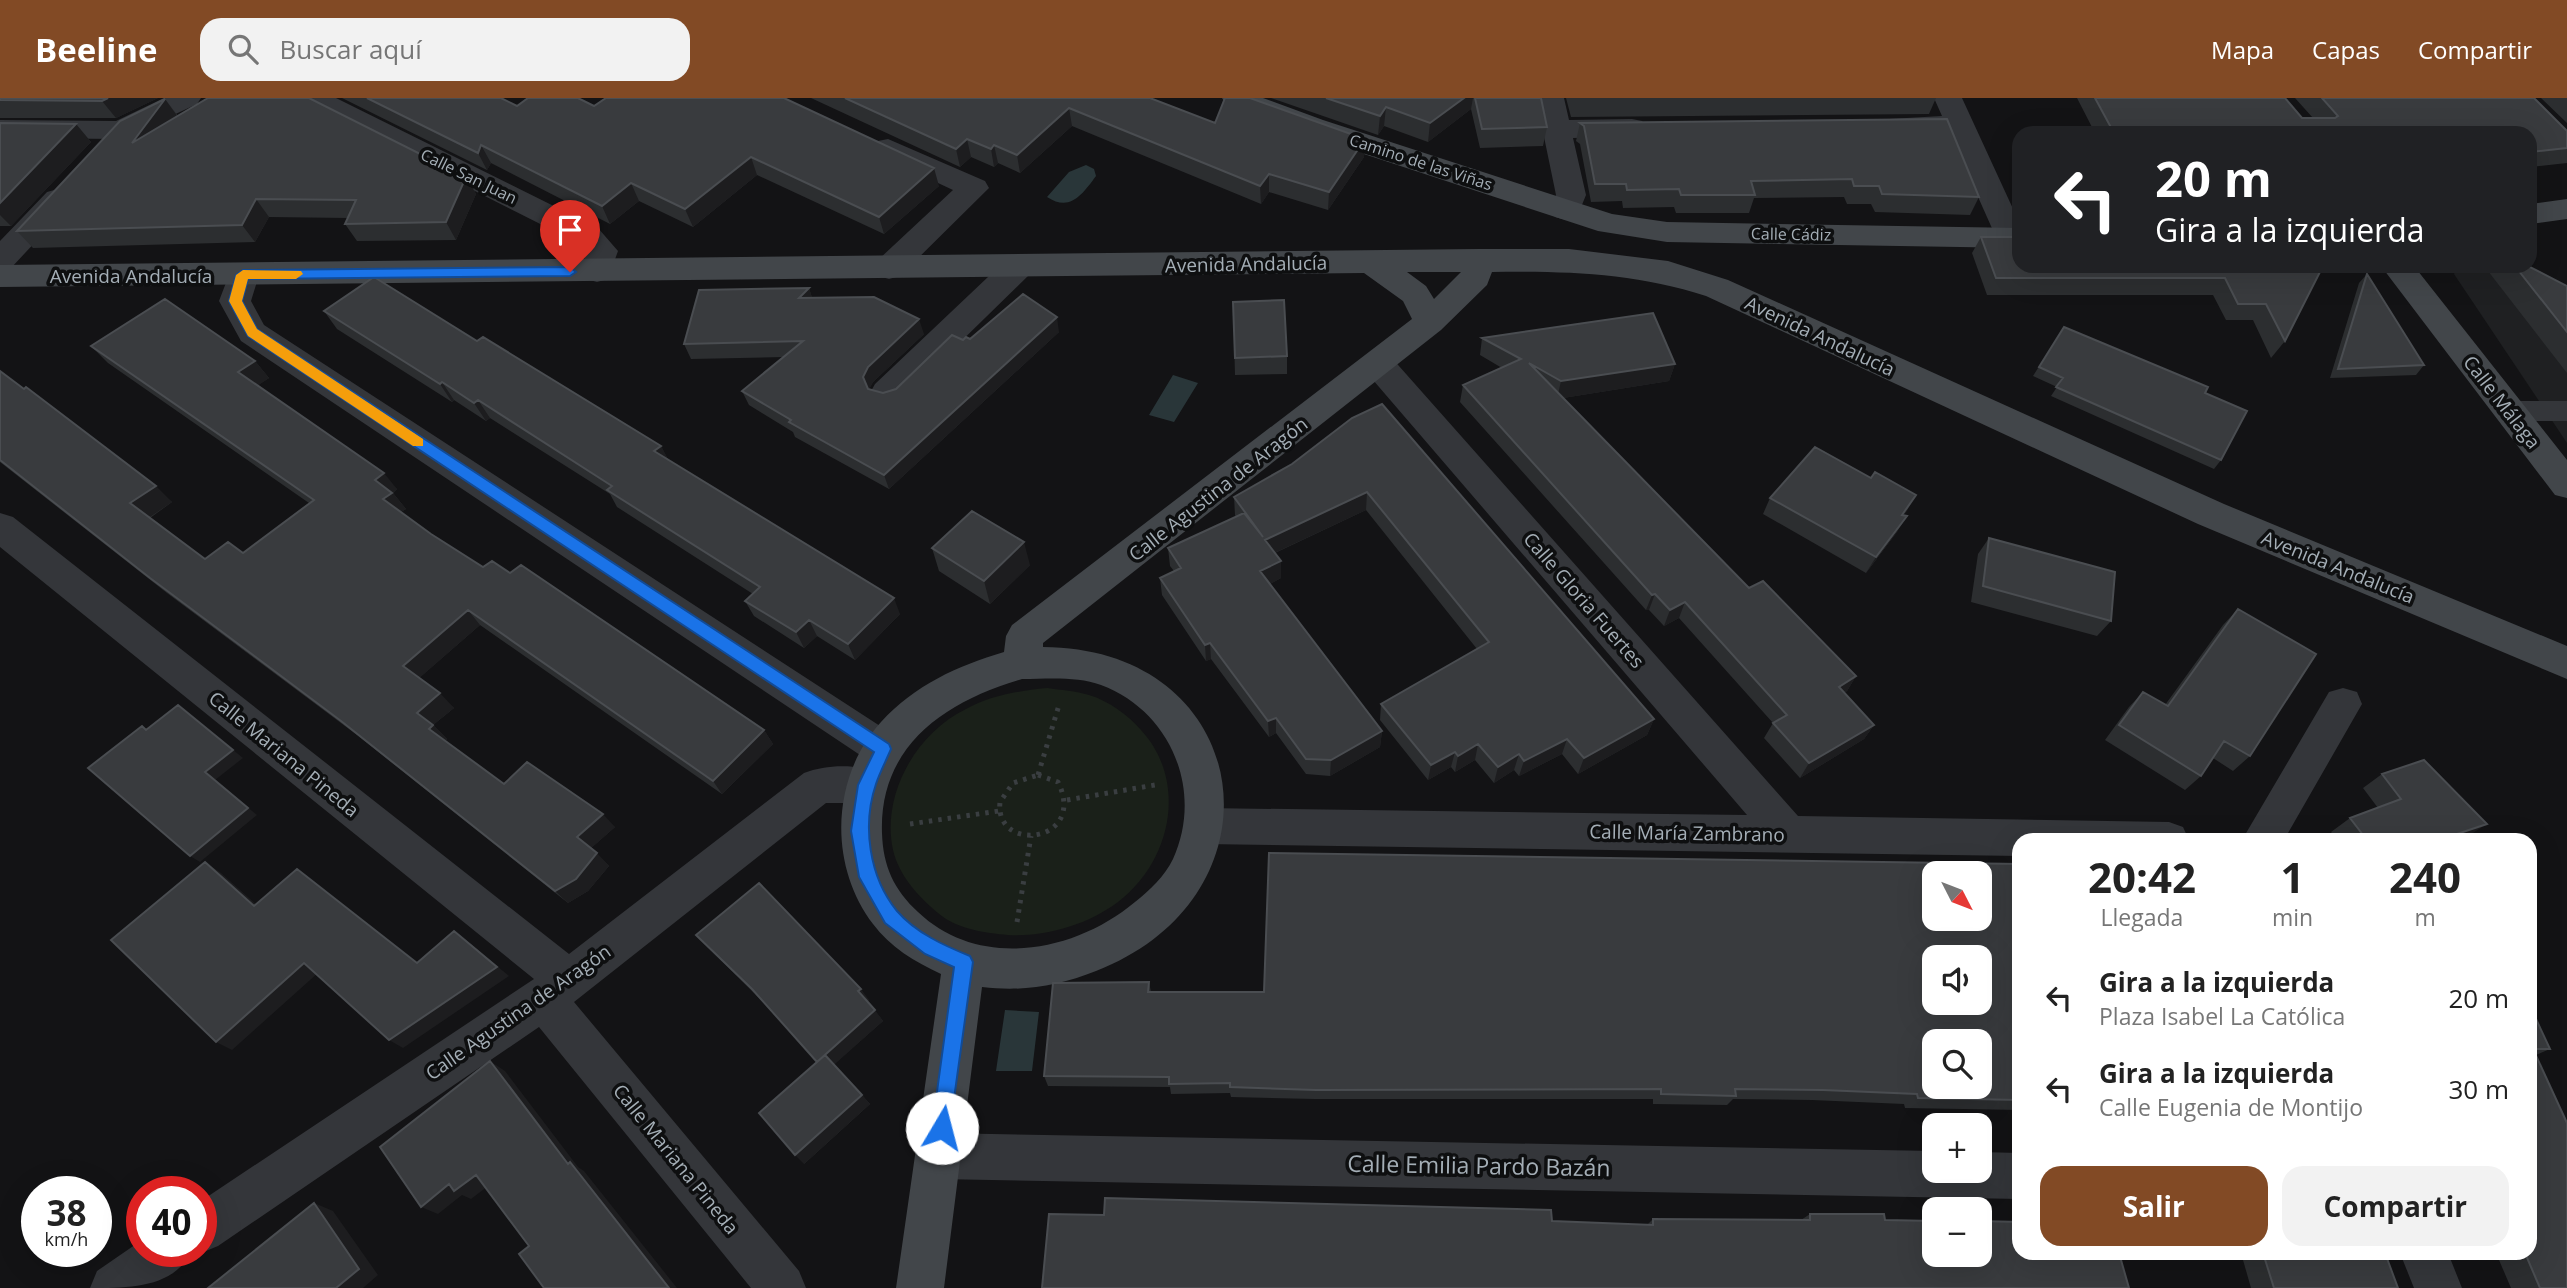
<!DOCTYPE html>
<html lang="es">
<meta charset="utf-8">
<style>
body{margin:0;font-family:"Open Sans",sans-serif;background:#f2f2f2;color:#222;height:100vh;display:flex;flex-direction:column;font-size:26px;white-space:nowrap}
*{box-sizing:border-box;margin:0}
p{font-size:23px;color:#767676}
.icon{flex:none;width:38px;height:38px;fill:none;stroke:currentColor;stroke-width:2;stroke-linecap:round;stroke-linejoin:round}
.map{position:relative;flex:1;overflow:hidden}
.details{position:absolute;left:2012px;top:735px;width:525px;height:427px;display:flex;flex-direction:column;background:#fff;border-radius:21px;box-shadow:0 7px 28px #0002}
.details>*{flex:none}
.banner{position:absolute;left:2012px;top:28px;width:525px;height:147px;border-radius:21px;box-shadow:0 7px 28px #0002;background:#202124;color:#fff;overflow:hidden}
.needle{width:46px;rotate:132deg}
.buttons{position:absolute;left:1922px;top:763px;display:grid;gap:14px}
.buttons a{display:grid;place-items:center;width:70px;height:70px;border-radius:14px;background:#fff;box-shadow:0 7px 28px #0002;font-size:35px}
.speed{position:absolute;left:21px;top:1078px;display:flex;gap:14px;font-size:35px;font-weight:700;text-align:center}
.speed>*{display:grid;place-content:center;width:91px;height:91px;border-radius:50%;background:#fff;box-shadow:0 7px 28px #0002;line-height:1}
.speed small{font-size:18px;font-weight:400}
.speed .limit{border:10px solid #d22;background:#fff;color:#111}
.pin{position:absolute;display:grid;place-items:center;width:60px;height:60px;color:#fff;margin:-72px -30px;border-radius:50% 50% 50% 0;rotate:-45deg;box-shadow:0 0 7px #0007}
.pin .icon{rotate:45deg}
.me{position:absolute;width:77px;margin:-38px;rotate:8deg;stroke-linejoin:round;filter:drop-shadow(0 0 5px #0008)}
.turn{display:flex;align-items:center;gap:24px;height:147px;padding:0 28px;font-size:32px}
.turn .icon{width:91px;height:91px;stroke-width:2.5}
.turn b{display:block;font-size:49px;line-height:60px}
.eta{display:flex;justify-content:space-evenly;align-items:center;height:119px;text-align:center}
.eta b{font-size:42px;font-weight:700;line-height:49px}
.button{display:flex;gap:14px;margin-top:auto;padding:14px 28px}
.button a{flex:1;height:80px;border-radius:21px;background:#824a25;color:#fff;font-size:28px;font-weight:700;line-height:80px;text-align:center}
.button a+a{background:#f2f2f2;color:#222}
ul{padding:0;list-style:none}
li{display:flex;align-items:center;gap:21px;height:91px;padding:0 28px}
li div{flex:1}
li b{display:block;font-size:26px}
li em{font-style:normal}
header{display:flex;align-items:center;gap:42px;box-sizing:border-box;height:98px;padding:0 35px;background:#824a25;color:#fff}
header strong{font-size:33px}
nav{display:flex;gap:38px;margin-inline-start:auto;font-size:24px}
.search{width:490px;height:63px;background:#f2f2f2;display:flex;align-items:center;gap:18px;box-sizing:border-box;padding:0 24px;border-radius:21px;color:#767676;font-size:26px}
.map>svg:first-child{display:block}
.built{fill:#1f2022}
.green{fill:#1a2019}
.water{fill:#293639}
.lines{fill:none;stroke-linecap:round;stroke-linejoin:round}
.path{stroke:#3a3e41;stroke-width:5;stroke-dasharray:3.5 6;stroke-linecap:butt}
.lane{fill:#34363a;fill-rule:evenodd}
.street{fill:#34363a;fill-rule:evenodd}
.secondary{fill:#42464a;fill-rule:evenodd}
.wall{fill:#2c2e30}
.shaded-wall{fill:#1d1d1f}
.building{fill:#393b3e;stroke:#4a4d51;stroke-width:2;fill-rule:evenodd}
.route{fill:#1a73e8;stroke:#114b97;stroke-width:2}
.slow{fill:#f59e0b}
.labels{text-anchor:middle;stroke-width:7;stroke-linejoin:round;paint-order:stroke}
.far-street-label{font-size:16px;fill:#a4aeb6;stroke:#0e0f10}
.street-label{font-size:19px;fill:#a4aeb6;stroke:#0e0f10}
.near-street-label{font-size:23px;fill:#a4aeb6;stroke:#0e0f10}
</style>
<header>
<strong>Beeline</strong>
<div class="search"><svg class="icon" aria-label="search" viewBox="0 0 24 24"><circle cx="10" cy="10" r="6"/><path d="M15 15l6 6"/></svg>Buscar aquí</div>
<nav><a>Mapa</a><a>Capas</a><a>Compartir</a></nav>
</header>
<div class="map">
<svg width="2567" height="1190" viewBox="0 0 2567 1190">
<rect width="100%" height="100%" fill="#131315"/>
<path class="built" d="M2458,168H2476L2567,214V345L2454,176Z"/>
<path class="green" d="M1047,590C1061,592 1076,593 1089,597C1109,603 1128,617 1141,632C1188,683 1172,763 1118,804C1087,827 1046,839 1008,837C986,835 956,831 938,815C919,799 899,778 893,752C881,697 916,635 966,611C992,597 1018,593 1047,590Z"/>
<path class="water" d="M1086,67L1094,71L1096,78C1082,97 1070,114 1047,99L1069,74Z
M1173,277L1198,285L1174,324L1149,317Z
M1005,912L1039,914L1032,973H996Z"/>
<g class="lines">
<path class="path" d="M1038,677L1058,684C1088,745 994,756 1000,704L1013,685Z
M1038,677L1059,607
M1067,702L1155,687
M910,726L999,713
M1017,824L1031,738"/>
<path class="lane" d="M2509,303H2567V323H2509L2499,320L2495,313L2499,306Z"/>
<path class="street" d="M164,0H201L197,6L122,41L0,40V22L116,23Z
M299,0H336L598,130L618,153L608,181L597,184L586,181L581,173L586,155L576,144L303,6Z
M1536,0H1564L1569,22L1632,21L1642,23L1647,30L1642,37L1632,39L1573,40L1586,97L1577,119L1566,122L1555,119L1551,112L1556,97Z
M1934,0H1962L2020,126V147L2010,149L1999,146L1950,36L1899,37L1889,35L1885,28L1889,21L1942,18Z
M888,41L985,83L989,90L900,178L889,181L878,178L873,170L878,162L953,92L878,57L873,50L878,43Z
M58,91L69,94L73,101L69,108L11,170L0,173V143L47,94Z
M1018,158L1029,161L1034,169L1029,177L899,304L887,307L875,304L870,295L875,286L1007,161Z
M243,166L254,169L259,177L251,203L264,227L897,639L903,651L897,663L883,668L869,663L241,243L219,203L232,169Z
M1379,255L1391,259L1798,718L2169,724L2183,729L2189,742H2020V758L1204,746L1190,741L1184,728L1190,715L1204,710L1747,717L1367,275L1363,267L1367,259Z
M0,415L13,419L569,856L804,675C827,666 858,666 881,675L887,687L881,699L867,705H826L574,904L799,1173L806,1190H751L539,929L218,1148L201,1155L197,1153H201V1103L534,881L0,449Z
M2343,590L2357,594L2362,606L2284,742H2242L2329,594Z
M938,1035L1934,1053V1073H1979V1054L2020,1055V1101L938,1081L922,1074L915,1058L922,1042Z
M142,1142V1153H192C173,1190 131,1190 90,1190L97,1173Z
M2400,1155H2448L2462,1190H2414Z"/>
<path class="secondary" d="M1222,0H1263L1323,22L1612,116L1667,124L2020,130V150L1667,144L1598,133L1303,36L1226,6Z
M2567,101V121L2530,126V106Z
M1478,151H1569L1668,163L1728,182L2224,406L2567,548V581L2198,426L1706,198C1635,175 1566,173 1492,174L1487,187L1441,232L1043,545V549C1256,550 1290,798 1096,873C1058,888 1023,894 982,889L944,1190H896L941,876C915,864 890,849 873,826C828,767 831,679 881,624C915,587 957,568 1004,554L1006,538L1012,527L1412,221L1403,203L1364,175L0,189V167ZM1407,174H1461L1434,201L1426,188ZM1022,581C1047,581 1077,578 1101,587C1171,613 1204,693 1173,761C1165,778 1149,793 1135,804C1074,855 979,872 918,814C894,792 883,768 882,735C879,647 946,603 1022,581Z
M2381,168H2414L2567,362V400L2555,397Z"/>
</g>
<path class="wall" d="M0,0H158L116,20H0Z
M342,0H501L517,8H594L939,88L884,136L757,77L693,129L639,103L610,126L491,65L487,72Z
M811,0H1150L1215,25L1365,41L1364,59L1328,112L1269,94L1261,106L1072,28L1020,75L998,65L994,69L971,59L960,69Z
M1271,0H1541L1547,29L1543,48L1480,50L1471,11L1428,44L1384,28L1378,37Z
M1566,0H1936L1929,16L1571,19Z
M2077,0H2285L2302,20H2313L2295,0H2534L2567,33V65L2530,69V35H2095Z
M2541,0H2567V25Z
M165,1L178,18L466,79L476,96L456,142L357,143L345,126L348,120L269,119L255,144L33,150L17,133Z
M0,25L76,26L91,44L11,128H0Z
M1580,25L1979,99L1970,117L1875,114L1871,106H1847L1844,99L1754,100L1749,115H1676L1674,109L1623,110L1622,103L1591,104L1580,46L1576,43Z
M1981,139L2323,168L2285,243L2271,260L2253,222H2226L2213,197H1987L1972,155Z
M2493,168H2528L2567,188V275L2488,173Z
M2367,176L2424,267L2416,277L2330,280L2359,185Z
M809,190L812,200L924,236L873,284L869,291L883,295L896,291L963,242L1059,234L889,391L795,339L793,334L749,307L742,293L784,259L691,261L684,246Z
M1233,204L1287,258V276L1235,277Z
M324,213L477,243L661,348L668,362L900,516L855,562L817,538L804,550L754,518L745,503L753,496L617,409L610,396L490,320L486,323L454,302L452,304L337,231Z
M2064,229L2205,295L2221,362L2214,371L2051,298L2057,289L2033,278Z
M1482,240L1675,266L1669,283L1563,300L1749,490L1856,578L1847,593L1844,595L1874,627L1864,641L1800,680L1764,640L1773,625L1679,520L1664,528L1649,512H1646L1460,304L1463,287L1502,270L1480,257Z
M91,248L255,263L269,280L258,287L397,391L393,395L406,411L401,414L431,436L483,469L510,475L764,632L773,646L722,696L480,527L419,580L454,610L433,627L447,641L445,643L504,686L615,729L591,750L609,768L588,793L568,805L357,637L167,495L0,364V273L172,404L150,420L205,461L243,455L309,405L108,265Z
M1352,320L1654,621L1647,637L1578,676L1562,656L1519,678L1514,672L1494,685L1475,662L1455,674L1451,669L1428,682L1380,622L1381,606L1477,551L1366,412L1275,455L1281,463V480L1270,486L1382,633L1380,649L1330,678L1306,676L1276,635L1269,639L1211,561L1206,563L1162,497L1160,480L1174,473L1170,468L1168,450L1236,419L1235,417L1234,399L1292,366Z
M1871,380L1916,397L1904,417L1897,434L1866,475L1763,416L1770,400Z
M1989,440L2111,523L2097,538L1971,504L1978,456Z
M932,450L1030,467L990,506L939,473Z
M2238,511L2250,658L2233,673L2213,660L2201,678L2185,692L2105,642L2129,609L2143,594L2165,607L2223,527Z
M2382,676L2465,740L2459,742H2337L2331,734L2350,720L2378,710L2363,690Z
M2020,766V1012L1905,1010L1904,1006L1812,1002L1733,1001L1727,1007L1653,1006V1001H1315L1231,999L1230,995L1171,996L1170,989L1048,988L1044,978L1149,884L1151,894H1264Z
M696,837L869,902L867,903L883,923L834,966L870,1006L804,1066L817,964L762,903Z
M2530,908L2550,951L2536,957L2567,1190H2511L2496,1155H2530Z
M1810,1116L1885,1122L2129,1190L1552,1123L1647,1127L1653,1121L1801,1122Z
M2241,1155H2385L2398,1190H2251Z"/>
<path class="shaded-wall" d="M108,0H158L116,20L102,3Z
M1464,0H1473L1471,11L1428,44L1430,25Z
M165,1L178,19L132,45Z
M1386,9L1384,28L1378,37L1380,18Z
M1069,10L1072,28L1020,75L1017,57Z
M76,26L91,44L11,128L0,117V105Z
M967,41L971,59L960,69L956,51Z
M1365,41L1364,59L1328,112L1329,94Z
M481,47L491,65L487,72L478,55Z
M994,47L998,65L994,69L991,51Z
M751,59L757,77L693,129L685,111Z
M934,70L939,88L884,136L879,119Z
M1269,76V94L1261,106L1260,88Z
M466,79L476,96L456,142L446,124Z
M631,85L639,103L610,126L602,108Z
M256,101L269,119L255,144L242,127Z
M809,190L814,205L799,200Z
M1057,219L1059,234L889,391L884,377Z
M919,221L924,236L873,284L868,294L863,279L868,269Z
M255,263L269,280L253,291L238,274Z
M1675,266L1669,283L1557,301L1561,283Z
M442,284L454,302L452,304L440,286Z
M478,302L490,320L486,323L474,305Z
M661,348L670,365L654,353Z
M384,375L397,391L393,395L406,411L396,417L383,401L375,382Z
M156,388L172,404L147,421L130,405Z
M1367,394L1366,412L1266,459L1265,442Z
M1916,397L1907,413L1892,433L1902,417Z
M1907,418L1897,434L1866,475L1876,459Z
M1024,444L1030,467L990,506L984,483Z
M1281,463V480L1261,491L1260,473Z
M1655,496L1649,512H1646L1652,497Z
M894,500L900,516L855,562L848,546Z
M1685,504L1679,520L1664,528L1670,512Z
M468,512L480,527L417,582L403,568Z
M809,522L817,538L804,550L796,534Z
M1210,545L1211,561L1206,563L1205,547Z
M1856,578L1847,593L1829,604L1839,589Z
M440,595L454,610L433,627L447,641L443,645L429,631L417,615Z
M178,607L243,660L215,682L257,717L200,764L190,758L205,674Z
M1276,620V635L1269,639L1268,623Z
M1654,621L1647,637L1578,676L1584,660Z
M1874,627L1864,641L1800,680L1809,665Z
M764,632L773,646L722,696L713,683Z
M1382,633L1380,649L1330,678L1331,662Z
M1567,641L1562,656L1519,678L1524,663Z
M1478,646L1475,662L1455,674L1458,658Z
M1455,654L1451,669L1428,682L1431,667Z
M1519,656L1514,672L1494,685L1498,669Z
M603,716L615,729L589,752L577,739Z
M2487,726L2465,740L2459,742H2439Z
M597,755L609,768L588,793L568,805L555,793Z
M205,764L221,775L269,818L254,808Z
M466,842L509,878L403,950L389,942Z
M304,865L319,874L232,952L216,944Z
M861,891L869,902L866,905L858,893Z
M875,912L883,923L826,974L817,964Z
M490,963L505,973L578,1069L584,1073L677,1190H669L568,1066Z
M862,997L870,1006L804,1066L795,1057Z
M476,1077L492,1085L471,1101L462,1097L438,1116L421,1109L449,1086Z
M314,1105L333,1113L378,1177L363,1190H336Z"/>
<path class="building" d="M0,0H108L102,3L0,2Z
M208,0H309L466,79L446,124L345,126L356,102L256,101L242,127L17,133L120,23L165,1L132,45Z
M367,0H501L517,8L528,0H578L594,8L606,0H784L934,70L879,119L751,59L685,111L631,85L602,108L481,47L478,55Z
M845,0H1150L1215,25L1225,0H1250L1365,41L1329,94L1269,76L1260,88L1069,10L1017,57L994,47L991,51L967,41L956,51Z
M1326,0H1464L1430,25L1386,9L1380,18Z
M1475,0H1541L1547,29L1482,31Z
M2095,0H2285L2302,20H2335L2338,18L2322,0H2534L2567,33V50L2530,54V35H2114Z
M1947,21L1979,99L1882,96L1879,88H1854L1852,81L1751,83L1755,97H1681L1679,91L1627,92L1626,86H1595L1584,28L1580,25Z
M0,25L76,26L0,105Z
M1981,139H2020V168H2323L2285,243L2266,206H2238L2225,180H1996Z
M2515,168H2528L2567,188V234Z
M2367,176L2424,267L2338,271Z
M374,179L477,243L483,239L661,348L654,353L894,500L848,546L809,522L796,534L745,503L760,489L607,392L612,388L478,302L474,305L442,284L440,286L324,213Z
M809,190L799,200L874,199L919,221L868,269L863,279L868,291L883,295L896,291L952,237L963,242L966,239L970,241L1023,196L1057,219L884,377L789,324L791,322L742,293L803,243L684,246L699,192Z
M165,201L255,263L238,274L384,375L375,382L392,395L383,401L431,436L483,469L492,463L510,475L521,467L764,632L713,683L468,512L403,568L440,595L417,615L433,627L429,631L504,686L527,664L603,716L577,739L597,755L576,781L555,793L341,623L150,480L0,362V273L24,291L26,289L156,388L130,405L205,461L228,444L243,455L314,402L91,248Z
M1284,202L1287,258L1235,260L1233,204Z
M1653,215L1675,266L1561,283L1529,265L1749,490L1763,483L1856,578L1839,589L1874,627L1809,665L1773,625L1787,617L1685,504L1670,512L1655,496L1652,497L1463,287L1521,261L1482,240Z
M2064,229L2208,289L2205,295L2247,313L2221,362L2056,289L2063,280L2039,269Z
M1382,306L1654,621L1584,660L1567,641L1524,663L1519,656L1498,669L1478,646L1458,658L1455,654L1431,667L1381,606L1489,544L1367,394L1265,442L1281,463L1260,473L1382,633L1331,662L1306,661L1276,620L1268,623L1210,545L1205,547L1160,480L1181,470L1168,450L1244,415L1263,439L1234,399L1292,366L1352,320Z
M1815,349L1871,380L1875,374L1916,397L1902,417L1907,418L1876,459L1770,400Z
M972,413L1024,444L984,483L932,450Z
M1989,440L2115,474L2111,523L1983,488Z
M2238,511L2316,556L2250,658L2224,643L2201,678L2119,627L2143,594L2168,608Z
M178,607L233,652L205,674L248,710L190,758L88,670L142,628L146,632Z
M2424,662L2487,726L2439,742H2367L2350,720L2401,701L2382,676Z
M1269,755L2020,766V1002L1918,1000L1917,996L1823,992L1735,991L1736,998L1661,996V991L1316,992L1230,989V985L1169,986V979L1044,978L1053,885L1149,884L1148,894H1264ZM1934,775H1979V821H1934ZM1934,859H1979V905H1934ZM1934,943H1979V989H1934Z
M205,764L254,808L297,771L417,865L454,833L497,869L389,942L304,865L216,944L111,842Z
M759,785L861,891L858,893L875,912L817,964L752,891L696,837Z
M2530,908L2550,951H2533L2567,1025V1190H2540L2525,1155H2530Z
M825,957L862,997L795,1057L759,1015Z
M490,963L568,1066L570,1064L669,1190H544L519,1156L529,1148L476,1077L454,1093L449,1086L421,1109L380,1049Z
M1105,1100L1551,1112L1552,1123L1653,1127V1121L1810,1122V1116H1884L1885,1122L1934,1123V1157H1979V1123L2020,1124V1155H2119L2129,1190H1042L1049,1116L1104,1117Z
M314,1105L359,1171L336,1190H208Z
M2263,1155H2385L2398,1190H2274Z"/>
<path class="route" d="M570,169L576,174L570,178L248,181L242,203L257,231L889,646L891,651C886,663 880,674 876,686C862,727 869,779 897,813C916,835 945,848 970,858L973,864L949,1037L942,1040L935,1037L932,1030L954,869L925,856L885,825L859,779L851,733L858,687L874,654L248,238L229,203L236,177L243,172Z"/>
<path class="slow" d="M243,172L301,173L303,176L296,181H248L242,203L257,231L423,341V348H413L248,238L229,203L236,177Z"/>
<g class="labels">
<g class="far-street-label">
<text transform="translate(1421 64) rotate(18)" y="6">Camino de las Viñas</text>
<text transform="translate(469 78) rotate(26)" y="6">Calle San Juan</text>
<text transform="translate(1791 136) rotate(1)" y="6">Calle Cádiz</text>
</g>
<g class="street-label">
<text transform="translate(1246 166) rotate(-1)" y="7">Avenida Andalucía</text>
<text x="131" y="185">Avenida Andalucía</text>
<text transform="translate(1820 238) rotate(25)" y="7">Avenida Andalucía</text>
<text transform="translate(2502 304) rotate(52)" y="7">Calle Málaga</text>
<text transform="translate(1218 391) rotate(-38)" y="7">Calle Agustina de Aragón</text>
<text transform="translate(2338 469) rotate(22)" y="7">Avenida Andalucía</text>
<text transform="translate(1584 502) rotate(49)" y="7">Calle Gloria Fuertes</text>
<text transform="translate(284 656) rotate(39)" y="7">Calle Mariana Pineda</text>
<text transform="translate(1687 735) rotate(1)" y="7">Calle María Zambrano</text>
<text transform="translate(518 914) rotate(-35)" y="7">Calle Agustina de Aragón</text>
<text transform="translate(676 1061) rotate(51)" y="7">Calle Mariana Pineda</text>
</g>
<g class="near-street-label">
<text transform="translate(1479 1068) rotate(1)" y="8">Calle Emilia Pardo Bazán</text>
</g>
</g>
</svg>
<div class="buttons">
<a><svg class="needle" viewBox="-14 -14 28 28"><path d="M0-13l5 13h-10z" fill="#e53935"/><path d="M0 13l5-13h-10z" fill="#767676"/></svg></a>
<a><svg class="icon" aria-label="sound" viewBox="0 0 24 24"><path d="M4 9h4l5-4v14l-5-4H4zM17 9q2 3 0 6"/></svg></a>
<a><svg class="icon" aria-label="search" viewBox="0 0 24 24"><circle cx="10" cy="10" r="6"/><path d="M15 15l6 6"/></svg></a>
<a>+</a>
<a>−</a>
</div>
<div class="speed"><div>38<small>km/h</small></div><div class="limit">40</div></div>
<div class="pin" style="left:570px;top:174px;background:#d93025"><svg class="icon" aria-label="arrive" viewBox="0 0 24 24"><path d="M6 21V4h12l-3 4 3 4H6"/></svg></div>
<svg class="me" style="left:942px;top:1030px" viewBox="-20 -20 40 40"><circle r="19" fill="#fff"/><path d="M0-13L10 11 0 6-10 11z" fill="#1a73e8"/></svg>
<div class="banner">
<div class="turn"><svg class="icon" aria-label="left" viewBox="0 0 24 24"><path d="M17 20v-9H6M10 6l-5 5 5 5"/></svg><div><b>20 m</b>Gira a la izquierda</div></div>
</div>
<section class="details">
<div class="eta">
<div><b>20:42</b><p>Llegada</p></div>
<div><b>1</b><p>min</p></div>
<div><b>240</b><p>m</p></div>
</div>
<ul>
<li><svg class="icon" aria-label="left" viewBox="0 0 24 24"><path d="M17 20v-9H6M10 6l-5 5 5 5"/></svg><div><b>Gira a la izquierda</b><p>Plaza Isabel La Católica</p></div><em>20 m</em></li>
<li><svg class="icon" aria-label="left" viewBox="0 0 24 24"><path d="M17 20v-9H6M10 6l-5 5 5 5"/></svg><div><b>Gira a la izquierda</b><p>Calle Eugenia de Montijo</p></div><em>30 m</em></li>
</ul>
<div class="button"><a>Salir</a><a>Compartir</a></div>
</section>
</div>
